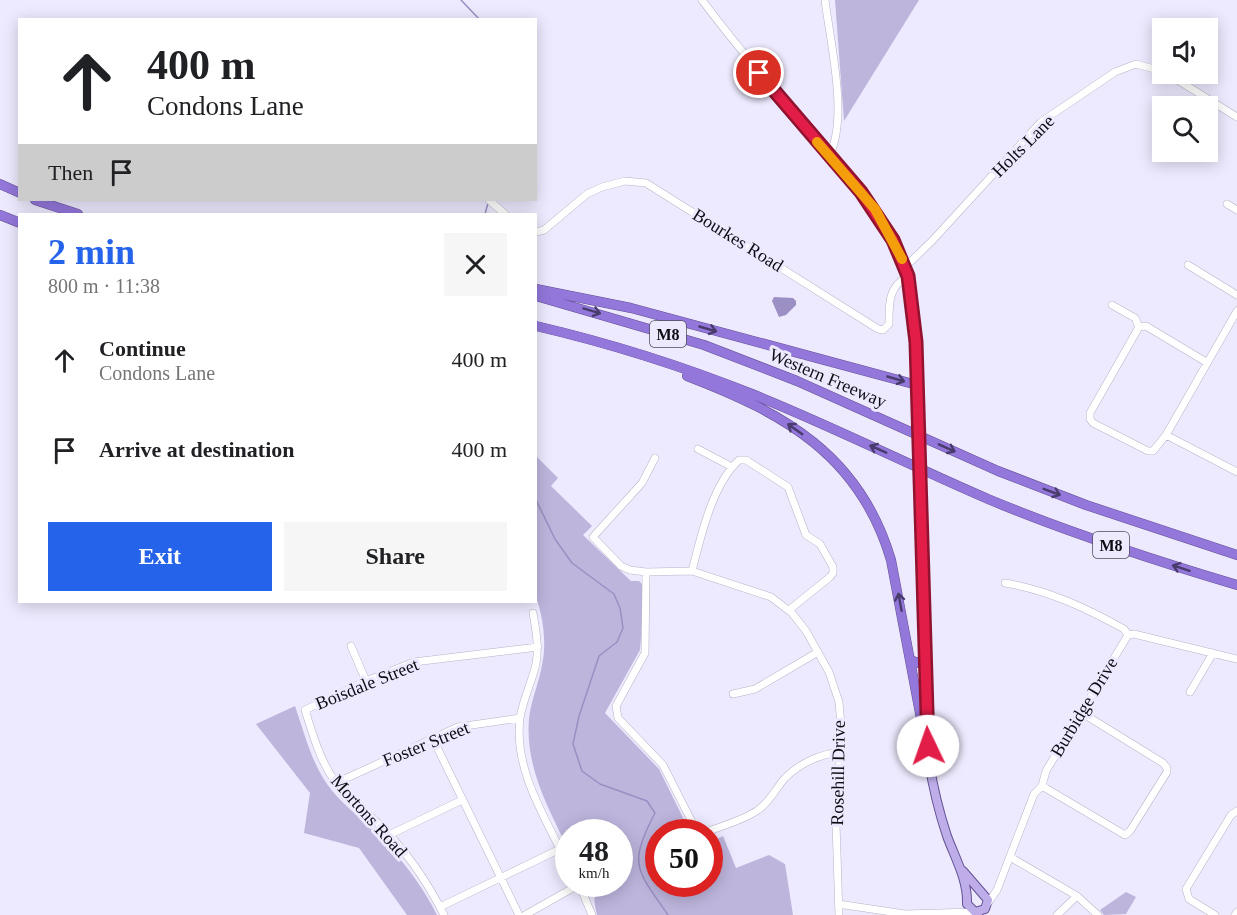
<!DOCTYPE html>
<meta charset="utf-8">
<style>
body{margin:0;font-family:Georgia,serif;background:#f6f6f6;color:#202124;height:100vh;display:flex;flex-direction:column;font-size:22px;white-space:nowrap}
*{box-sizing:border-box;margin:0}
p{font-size:20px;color:#757577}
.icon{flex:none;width:33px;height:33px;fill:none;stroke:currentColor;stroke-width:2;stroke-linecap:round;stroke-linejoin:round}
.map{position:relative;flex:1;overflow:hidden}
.sheet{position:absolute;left:18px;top:213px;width:519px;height:390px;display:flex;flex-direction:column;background:#fff;border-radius:0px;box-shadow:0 3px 15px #0003}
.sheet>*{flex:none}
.top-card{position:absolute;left:18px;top:18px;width:519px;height:183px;border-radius:0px;box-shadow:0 3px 15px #0003;background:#fff;color:#202124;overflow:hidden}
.buttons{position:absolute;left:1152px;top:18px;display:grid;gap:12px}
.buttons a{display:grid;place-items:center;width:66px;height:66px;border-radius:0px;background:#fff;box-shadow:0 3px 15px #0003;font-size:30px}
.speed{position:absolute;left:555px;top:819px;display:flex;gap:12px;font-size:30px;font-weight:700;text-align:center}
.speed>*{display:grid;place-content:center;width:78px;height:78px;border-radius:50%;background:#fff;box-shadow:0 3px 15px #0003;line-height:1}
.speed small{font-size:15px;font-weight:400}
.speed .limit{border:9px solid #d22;background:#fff;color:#111}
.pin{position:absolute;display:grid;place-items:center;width:51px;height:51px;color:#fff;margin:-26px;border:3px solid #fff;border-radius:50%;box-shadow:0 2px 6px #0007}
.me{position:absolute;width:66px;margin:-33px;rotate:357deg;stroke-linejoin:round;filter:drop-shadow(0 0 4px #0008)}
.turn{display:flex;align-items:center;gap:21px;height:126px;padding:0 30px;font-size:27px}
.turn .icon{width:78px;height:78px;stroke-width:2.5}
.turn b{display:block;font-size:42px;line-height:51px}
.then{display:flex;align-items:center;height:57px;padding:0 30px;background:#0003;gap:12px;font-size:22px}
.round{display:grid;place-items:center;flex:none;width:63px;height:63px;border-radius:0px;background:#f6f6f6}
.overview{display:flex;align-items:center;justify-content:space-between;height:102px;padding:0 30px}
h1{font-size:36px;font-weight:600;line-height:45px;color:#2563eb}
.button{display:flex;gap:12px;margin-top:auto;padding:12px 30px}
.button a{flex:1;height:69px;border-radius:0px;background:#2563eb;color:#fff;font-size:24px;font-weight:600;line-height:69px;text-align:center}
.button a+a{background:#f6f6f6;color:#202124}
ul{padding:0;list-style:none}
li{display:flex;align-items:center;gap:18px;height:90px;padding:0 30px}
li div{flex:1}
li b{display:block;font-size:22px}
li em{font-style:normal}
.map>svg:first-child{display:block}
.green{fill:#beb5dd}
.water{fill:#9b8fc3}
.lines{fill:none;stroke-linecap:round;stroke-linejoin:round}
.stream{stroke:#9b8fc3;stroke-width:1.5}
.minor-casing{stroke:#b7b3c7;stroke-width:8}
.major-casing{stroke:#645294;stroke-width:10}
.highway-casing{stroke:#645294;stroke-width:10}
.minor{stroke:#fff;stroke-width:7}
.major{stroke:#beade9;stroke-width:8}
.highway{stroke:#9377da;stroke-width:9}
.major-bridge-casing{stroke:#645294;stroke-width:10;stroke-linecap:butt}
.major-bridge{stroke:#beade9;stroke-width:8}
.oneway{stroke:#493c6d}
.route-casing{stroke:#92132f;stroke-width:15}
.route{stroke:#e11d48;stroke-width:10}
.slow{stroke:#f59e0b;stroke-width:10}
.labels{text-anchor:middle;stroke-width:6;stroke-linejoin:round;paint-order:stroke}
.shield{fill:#ede9fe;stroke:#504e5a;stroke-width:1.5}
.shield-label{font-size:16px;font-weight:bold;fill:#0d0c13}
.street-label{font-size:18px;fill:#0d0c13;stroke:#ede9fe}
</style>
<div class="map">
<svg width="1237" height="915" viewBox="0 0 1237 915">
<rect width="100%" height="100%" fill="#ede9fe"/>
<path class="green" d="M835,0H919L844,121Z
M536,456L558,478L551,486L592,526L583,535L631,581H639L642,584L643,611L640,650L605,713L659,769L690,832H658V884H710V842L723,836L736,868L769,855L785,864L793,915H597C594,901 592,895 601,884H620V832H568V849C548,807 525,767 529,719C531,700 539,683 542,665C547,643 543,617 536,597Z
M295,706C304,732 311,761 327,784C340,803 359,816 376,833C400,856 422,885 437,915H407L359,848L304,833L310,793L256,724Z
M1126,892L1136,897L1126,914L1104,915L1100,910Z"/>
<path class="water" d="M774,297L793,298L796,301V305L786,315L779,317L772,301Z"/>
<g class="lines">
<path class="stream" d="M461,0L480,20
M485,214L488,203
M536,500L555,539L572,563L614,594L620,608L623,628L617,642L599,656L579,716L573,744L582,771L600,784L647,801L655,813C628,866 636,868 668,915"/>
<defs>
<path id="minor" d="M702,0C740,51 782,99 823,148C854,185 891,220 906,267C918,305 916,346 917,385
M825,0C830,41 849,119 829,156
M1168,74L1237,117
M489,200L505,214
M1227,204L1237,210
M536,232L544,230L587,194L602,187L625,181L646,183L878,329L883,330L889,324C889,304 888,287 908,276
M1188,265L1237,295
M905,267L932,241L1041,122L1115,72L1136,64L1162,71
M1112,305L1135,318L1139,327
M1139,327L1090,413V419L1093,423L1148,451H1153L1166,435L1237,311
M1139,327L1146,326L1206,362
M1166,435L1237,472
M698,449L732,467
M655,458L642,483L593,537L621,566L630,570L646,572L692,571L771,597L792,613L806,631L829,672L839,702L841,726L836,823L839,915
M692,571C701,536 712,485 739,460H746L788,487L806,535L820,544L833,567V573L830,577L789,610
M646,572L645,653L616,706L618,718L663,765L697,832
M1005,583C1048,590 1086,608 1124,629L1128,635
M533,613C536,630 539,647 536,664C532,682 523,699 520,718C514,765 540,809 560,849
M1128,635L1134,634L1237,659
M351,646L366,681
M1190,692L1213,653
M733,694L755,689L818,652
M433,739L519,915
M336,783L458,727L520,718
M1042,786L1125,835L1130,831L1167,772V768L1163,763L1082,713
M706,832C722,826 744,820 758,810C770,802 776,788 785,778C800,763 818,755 839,752
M389,835L462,800
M1010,857L1077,896L1098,915
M579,884L592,915
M988,903L997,890L1034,794L1042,786L1046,771L1128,635
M838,904L905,914L974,912
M440,907L560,849L568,865
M444,915C427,881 404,848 376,821C363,808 347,798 336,783C320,761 313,735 305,710L366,681L414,662L538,647
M525,915L580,884
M1057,915L1077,896
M1215,915L1189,899L1186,889L1231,815L1237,811
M1235,915L1237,912"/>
<path id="major" d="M917,385L918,412
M920,487L927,734
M929,762C933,787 939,812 947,836C955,858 968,880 967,904L978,915
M963,871L988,900L985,909L975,912"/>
<path id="highway" d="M0,184L20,193
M35,200L78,214
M0,215L20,223
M536,289L631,308L917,385
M536,296L704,345L797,381L998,471L1086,505L1237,555
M536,326C609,343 682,366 752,394C832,426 909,465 988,499C1069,533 1153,560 1237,585
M687,376C784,413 860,455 891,560L930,766
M910,659L916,663L924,660"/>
</defs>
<use href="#minor" class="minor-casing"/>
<use href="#major" class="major-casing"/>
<use href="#highway" class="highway-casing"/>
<use href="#minor" class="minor"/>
<use href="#major" class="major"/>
<use href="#highway" class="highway"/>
<defs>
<path id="major-bridge" d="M918,412L920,487"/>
</defs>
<use href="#major-bridge" class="major-bridge-casing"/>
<use href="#major-bridge" class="major-bridge"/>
</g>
<defs><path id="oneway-shaft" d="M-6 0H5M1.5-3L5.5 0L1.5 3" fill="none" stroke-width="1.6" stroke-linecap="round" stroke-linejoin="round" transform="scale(1.5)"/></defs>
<g class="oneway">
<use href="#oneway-shaft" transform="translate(592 311) rotate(17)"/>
<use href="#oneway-shaft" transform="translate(708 329) rotate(16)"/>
<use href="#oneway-shaft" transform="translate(896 379) rotate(16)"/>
<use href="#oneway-shaft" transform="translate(795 429) rotate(-145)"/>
<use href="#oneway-shaft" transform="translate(947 448) rotate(24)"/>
<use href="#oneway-shaft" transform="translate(878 449) rotate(-156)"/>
<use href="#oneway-shaft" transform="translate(1052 492) rotate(21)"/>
<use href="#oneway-shaft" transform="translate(1181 568) rotate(-162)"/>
<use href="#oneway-shaft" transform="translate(900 602) rotate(-100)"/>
</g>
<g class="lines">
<defs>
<path id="route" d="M759,73L861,192L893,240L908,276L916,342L928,746"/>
</defs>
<use href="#route" class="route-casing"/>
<use href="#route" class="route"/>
<path class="slow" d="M817,142L875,209L902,259"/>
</g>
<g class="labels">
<g class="shield">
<rect x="650" y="321" width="36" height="26" rx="4.5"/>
<rect x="1093" y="532" width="36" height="26" rx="4.5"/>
</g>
<g class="shield-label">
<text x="668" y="340">M8</text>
<text x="1111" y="551">M8</text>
</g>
<g class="street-label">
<text transform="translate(1023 146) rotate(-45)" y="6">Holts Lane</text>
<text transform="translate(738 240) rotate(32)" y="6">Bourkes Road</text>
<text transform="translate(828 378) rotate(23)" y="6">Western Freeway</text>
<text transform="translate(367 684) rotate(-22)" y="6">Boisdale Street</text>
<text transform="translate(1084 707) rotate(-59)" y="6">Burbidge Drive</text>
<text transform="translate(426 744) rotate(-22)" y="6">Foster Street</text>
<text transform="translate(838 773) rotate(-89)" y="6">Rosehill Drive</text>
<text transform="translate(369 816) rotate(48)" y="6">Mortons Road</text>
</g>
</g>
</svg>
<div class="buttons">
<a><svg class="icon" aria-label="sound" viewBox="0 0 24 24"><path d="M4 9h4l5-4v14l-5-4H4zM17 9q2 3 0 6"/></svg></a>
<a><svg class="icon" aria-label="search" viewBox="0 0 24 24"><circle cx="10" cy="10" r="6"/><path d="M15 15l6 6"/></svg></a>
</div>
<div class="speed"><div>48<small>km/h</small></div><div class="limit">50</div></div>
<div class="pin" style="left:759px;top:73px;background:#d93025"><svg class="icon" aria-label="arrive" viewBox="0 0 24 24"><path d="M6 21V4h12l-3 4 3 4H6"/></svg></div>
<svg class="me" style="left:928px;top:746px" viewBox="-20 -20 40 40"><circle r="19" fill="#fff"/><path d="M0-13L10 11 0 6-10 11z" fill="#e11d48"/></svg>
<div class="top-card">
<div class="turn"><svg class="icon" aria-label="ahead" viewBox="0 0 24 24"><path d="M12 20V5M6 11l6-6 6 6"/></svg><div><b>400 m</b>Condons Lane</div></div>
<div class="then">Then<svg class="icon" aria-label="arrive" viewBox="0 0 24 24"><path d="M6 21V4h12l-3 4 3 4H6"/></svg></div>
</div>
<section class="sheet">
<div class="overview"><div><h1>2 min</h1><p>800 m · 11:38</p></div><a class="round"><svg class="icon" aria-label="close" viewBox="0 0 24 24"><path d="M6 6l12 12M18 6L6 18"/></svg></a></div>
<ul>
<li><svg class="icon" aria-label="ahead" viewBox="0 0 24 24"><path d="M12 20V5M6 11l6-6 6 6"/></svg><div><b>Continue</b><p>Condons Lane</p></div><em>400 m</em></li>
<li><svg class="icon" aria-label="arrive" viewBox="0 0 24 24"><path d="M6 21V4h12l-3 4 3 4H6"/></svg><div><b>Arrive at destination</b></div><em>400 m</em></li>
</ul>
<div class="button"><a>Exit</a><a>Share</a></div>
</section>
</div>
